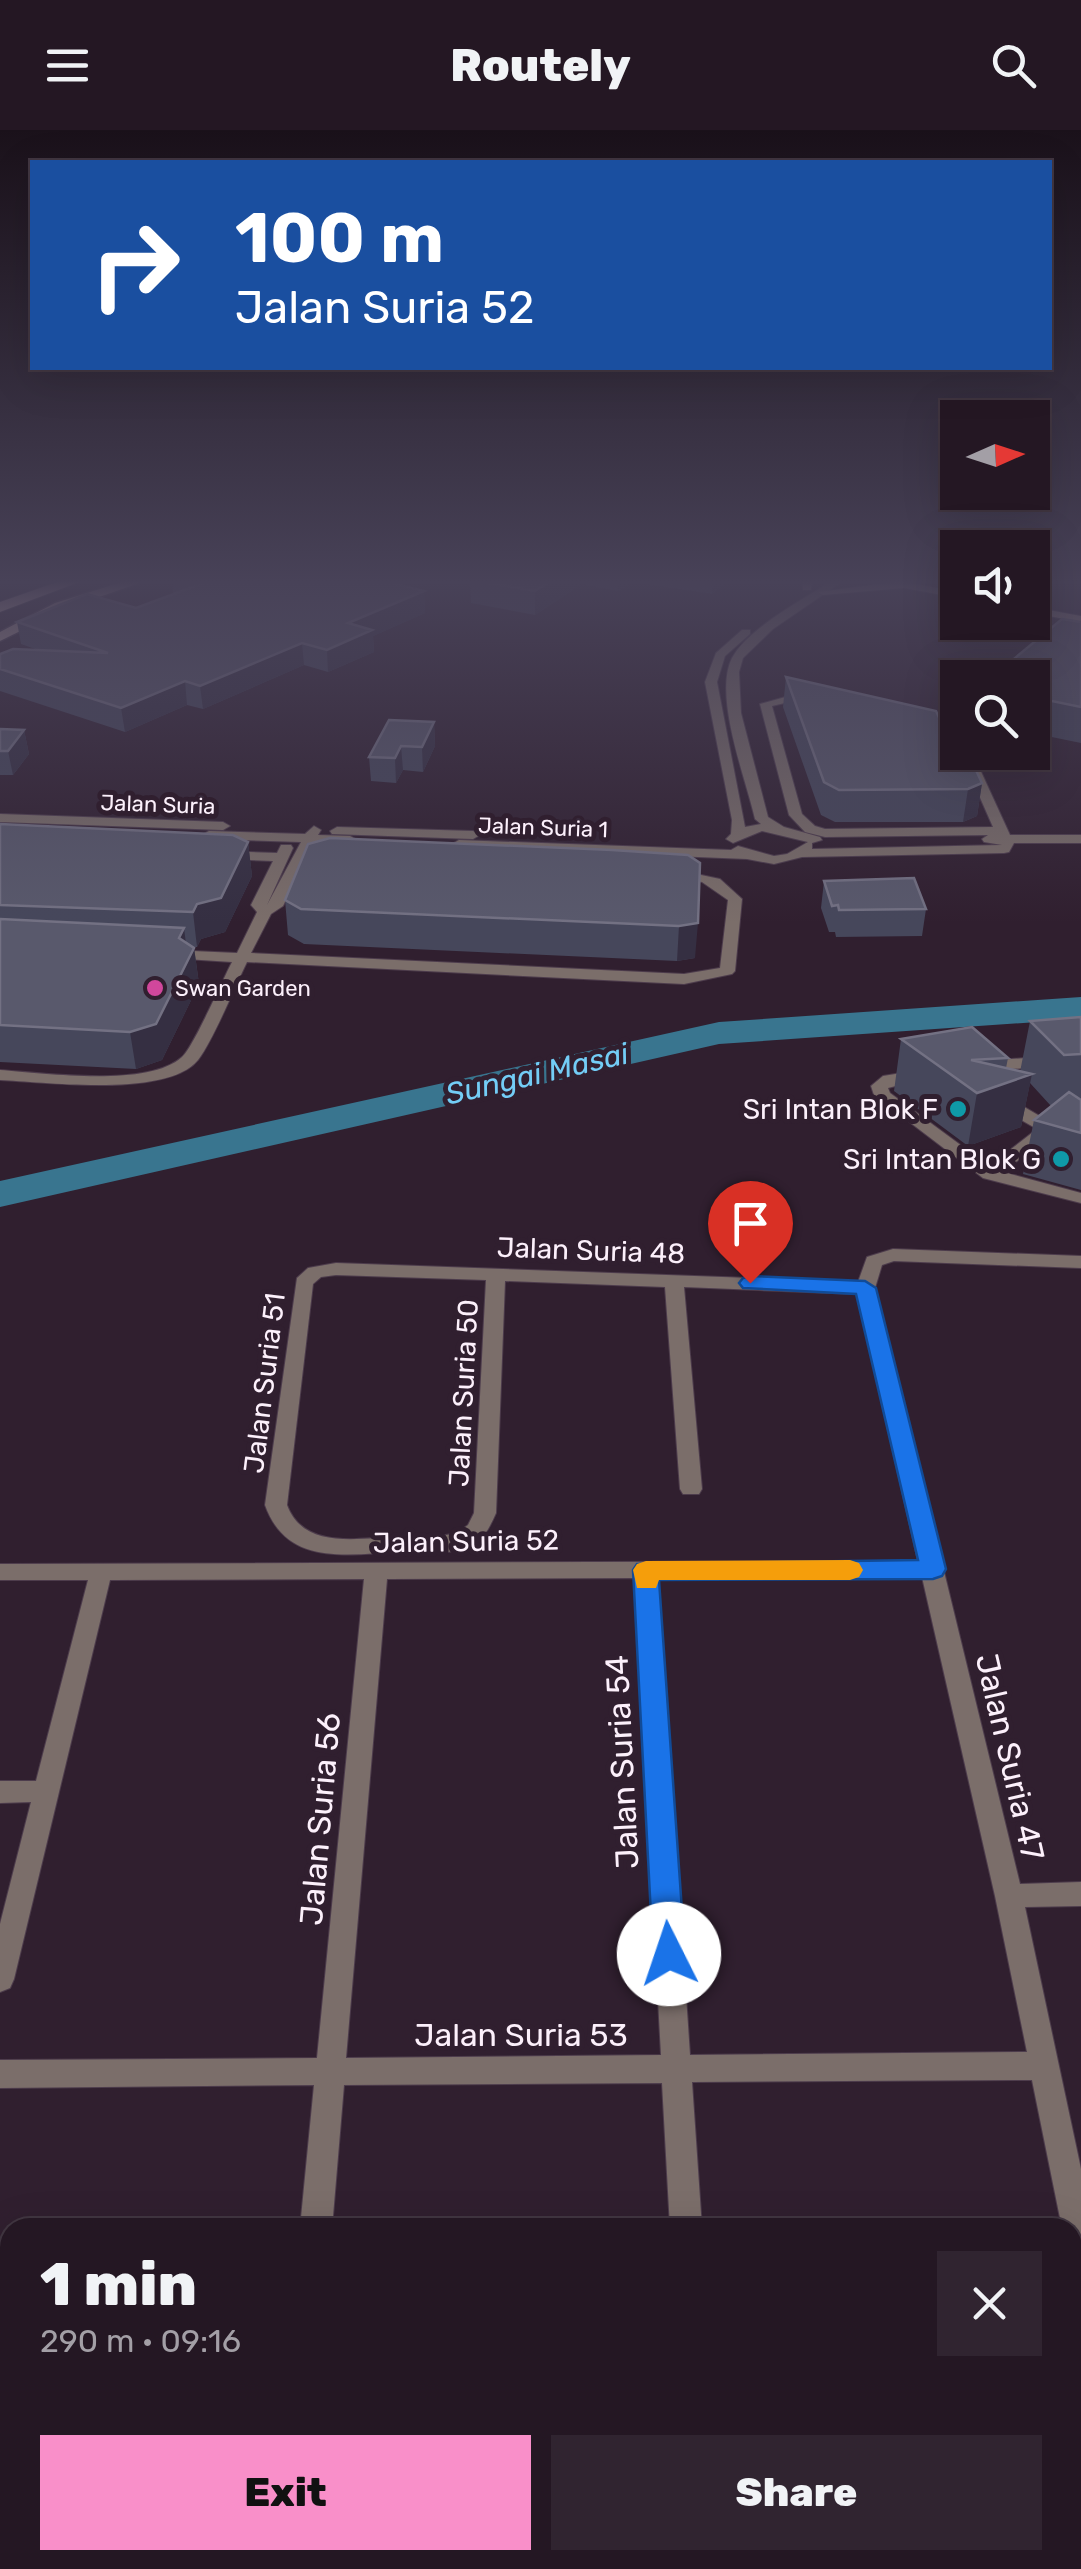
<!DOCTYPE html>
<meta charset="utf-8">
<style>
body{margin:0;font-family:Rubik,sans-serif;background:#302430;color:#f1f3f6;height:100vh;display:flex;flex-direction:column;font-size:38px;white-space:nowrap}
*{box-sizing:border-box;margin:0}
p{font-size:32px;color:#a39fa6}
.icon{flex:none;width:55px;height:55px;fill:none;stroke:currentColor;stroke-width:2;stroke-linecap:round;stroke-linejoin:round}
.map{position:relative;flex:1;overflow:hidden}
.panel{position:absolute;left:0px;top:2088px;width:1082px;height:352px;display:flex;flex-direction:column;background:#241723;border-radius:30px 30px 0 0;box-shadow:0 10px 40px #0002,0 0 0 2px #413641}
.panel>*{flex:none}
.top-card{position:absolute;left:30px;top:30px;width:1022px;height:210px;border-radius:0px;box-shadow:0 10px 40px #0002,0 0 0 2px #413641;background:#1a4fa0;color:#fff;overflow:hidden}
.needle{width:65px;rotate:87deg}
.buttons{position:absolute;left:940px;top:270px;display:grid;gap:20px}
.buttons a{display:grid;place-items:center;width:110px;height:110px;border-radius:0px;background:#241723;box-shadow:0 10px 40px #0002,0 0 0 2px #413641;font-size:50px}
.pin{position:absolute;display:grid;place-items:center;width:85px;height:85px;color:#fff;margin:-102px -42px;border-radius:50% 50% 50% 0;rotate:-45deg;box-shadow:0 0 10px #0007}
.pin .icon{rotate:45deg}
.me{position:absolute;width:110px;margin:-55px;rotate:356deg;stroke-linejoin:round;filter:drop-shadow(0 0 8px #0008)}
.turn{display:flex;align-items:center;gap:35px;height:210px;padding:0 40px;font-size:45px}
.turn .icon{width:130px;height:130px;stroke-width:2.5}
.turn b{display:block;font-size:70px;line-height:85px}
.round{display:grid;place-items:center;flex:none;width:105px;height:105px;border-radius:0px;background:#302430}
.headline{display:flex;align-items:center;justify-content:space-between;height:170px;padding:0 40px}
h1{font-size:60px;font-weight:800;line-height:75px}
.primary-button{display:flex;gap:20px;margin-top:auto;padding:20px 40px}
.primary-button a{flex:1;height:115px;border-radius:0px;background:#f98fc9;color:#111;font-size:40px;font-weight:800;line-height:115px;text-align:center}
.primary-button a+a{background:#302430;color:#f1f3f6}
header{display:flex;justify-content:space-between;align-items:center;height:130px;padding:0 40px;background:#241723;font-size:45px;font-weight:800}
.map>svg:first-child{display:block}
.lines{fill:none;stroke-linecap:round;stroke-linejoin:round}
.river{fill:#39758f;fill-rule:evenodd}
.street-casing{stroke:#4d3c4c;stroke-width:2}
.secondary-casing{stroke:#4d3c4c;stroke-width:2}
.primary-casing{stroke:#4d3c4c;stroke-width:3}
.highway-casing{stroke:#4d3c4c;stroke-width:2}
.street{fill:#7b6e6a;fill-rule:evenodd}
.secondary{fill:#ac9891;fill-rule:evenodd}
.primary{fill:#d1b7af;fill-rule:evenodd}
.highway{fill:#f4d4cb;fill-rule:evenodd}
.wall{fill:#46475b}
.shaded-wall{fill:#352f42}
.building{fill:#59596c;stroke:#737183;stroke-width:2.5}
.route{fill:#1a73e8;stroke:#114b97;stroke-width:2.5}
.slow{fill:#f59e0b}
.hotel-dot{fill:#d1479c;stroke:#301f2f;stroke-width:4}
.culture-dot{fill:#0f9aa8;stroke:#301f2f;stroke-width:4}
.labels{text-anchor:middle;stroke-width:10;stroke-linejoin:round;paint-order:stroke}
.far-street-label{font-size:22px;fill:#fcf0fb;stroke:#301f2f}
.far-poi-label{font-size:22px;fill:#fcf0fb;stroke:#301f2f;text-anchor:start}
.poi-label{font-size:28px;fill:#fcf0fb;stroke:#301f2f;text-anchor:end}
.street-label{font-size:28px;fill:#fcf0fb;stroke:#301f2f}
.water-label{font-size:30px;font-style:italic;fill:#73cdf6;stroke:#301f2f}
.near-street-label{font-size:32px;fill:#fcf0fb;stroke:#301f2f}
</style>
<header><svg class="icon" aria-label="menu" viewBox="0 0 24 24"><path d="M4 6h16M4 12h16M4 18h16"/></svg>Routely<svg class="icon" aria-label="search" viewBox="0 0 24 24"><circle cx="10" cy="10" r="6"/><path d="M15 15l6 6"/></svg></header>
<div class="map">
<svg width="1081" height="2439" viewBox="0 0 1081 2439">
<rect width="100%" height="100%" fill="#301f2f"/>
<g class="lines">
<path class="river" d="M1081,867V889L719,914L0,1077V1051L719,892Z"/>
<defs>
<path id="street" d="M831,451H843L773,499L743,528L739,542L741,583L768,687L784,697L820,707L822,710L812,713V719L1002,715L984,712L982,709L988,705L825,707L805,702L789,685L760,574L789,566L816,574L810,578L789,572L772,576L802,684L815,696L825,699L993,697L960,622H972L1010,705H1081V713H1014L1009,722L1004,723L802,727L774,734L747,729L454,717L452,714L459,710L731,720L738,716L774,726L787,724L808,712L762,701L733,713L726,709L731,704L732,690L705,552L716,523L742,500H750V504L725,526L717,552L745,697L761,694L755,689C746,649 713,566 732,528C749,497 802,471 831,451Z
M0,684L223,692L230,696L223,700L0,692Z
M314,696L321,700L318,705L350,706L357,710L350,714L314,713L283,776L271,784L251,823L684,844L720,838L728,770L702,752L668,746V740L673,739L720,749L742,769L735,841L732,844L684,854L247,832C234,858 214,909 198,930C168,968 44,952 0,950V940C44,943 148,958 182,927C193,918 223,849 232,832L170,828L163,824L170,820L237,823L257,782L251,775L273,731L222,729L215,725L222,721L277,723L281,715H291L293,718L267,775L301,712L209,709L202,705L209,701L305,704Z
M337,697L473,701L480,705L473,709L332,704L330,701Z
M1081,924V934L983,941L975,936L983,931Z
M920,940L926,942V948L888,958L890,963L989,1036L1037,999L995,975V967H1007L1050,992L1081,982V993L1068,997L1081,1000V1010L1052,1004L1003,1042L1081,1063V1073L983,1048L874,965L871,956L883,946Z
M893,1119L1081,1126V1138L894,1131L882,1135L875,1158L1020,1754L1081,1752V1776L1025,1777L1081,2039V2129L1072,2125V2098H1062L1032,1950L692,1952L702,2098H670L662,1953L344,1955L332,2098H300L314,1955L0,1958V1930L317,1928L364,1449L110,1450L14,1849L10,1858L0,1862V1794L31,1672L0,1673V1651H36L88,1450H0V1434L918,1431L857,1164L684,1157L702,1359L699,1364H683L680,1359L665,1157L505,1151L496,1383C491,1394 485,1408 474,1414C453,1426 428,1422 405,1422C350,1423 288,1439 265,1375L297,1148L308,1138L336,1133L858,1152L867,1127ZM336,1145L486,1150L474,1383L468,1395L457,1403C438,1408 420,1405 401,1406C361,1408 304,1421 287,1375L313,1154L321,1147ZM922,1447L995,1766L1027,1922L690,1925L658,1448ZM635,1448L661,1925L346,1928L387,1449Z
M262,2430H298L297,2439H261Z
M690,2430H726L727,2439H691Z"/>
<path id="secondary" d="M802,451H812L811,460H803Z
M901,451L958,462V468L904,458L823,465L818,462Z
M1032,477L1081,486V492L1032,483Z"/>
<path id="primary" d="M125,451H145L65,479L0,511V502L55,473Z"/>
<path id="highway" d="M60,451H82L0,482V472Z"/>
</defs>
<use href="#street" class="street-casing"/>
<use href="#secondary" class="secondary-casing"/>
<use href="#primary" class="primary-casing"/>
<use href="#highway" class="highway-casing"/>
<use href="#street" class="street"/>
<use href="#secondary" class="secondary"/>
<use href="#primary" class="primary"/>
<use href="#highway" class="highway"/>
</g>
<path class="wall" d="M172,451H392L390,453L424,461L425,483L373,506L374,522L328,542L304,535L203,579L187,575L125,602L0,561V524L38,520L21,514L17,492L136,478L173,464Z
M470,451H729L712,464L633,452L618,461L582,454L535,485L471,473Z
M1081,492V613L1032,603V548Z
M786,547L962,636L982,653L977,686L963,692H835L821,685L783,577Z
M434,592L435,616L423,642L403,640L396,653L371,651L369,627Z
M0,599L24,600L29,624L13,645H0Z
M0,694L248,712L252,746L225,802L201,809L197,817H194L199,854L162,930L136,939L0,932Z
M688,725L695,828L677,831L304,814L288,805L285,770Z
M824,751L926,779L922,806L836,807L835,802H829L821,778Z
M1081,887V1060L1023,1044L1034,990L1051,976L1030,953L1021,997L968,1016L894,961L901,909L1008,928L1006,938L1020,942L1030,891Z"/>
<path class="shaded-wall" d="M551,451H582V454L535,485V461Z
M618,451H633L618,461Z
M713,451H729L712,464Z
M424,461L425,483L373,506L374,522L328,542L327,520L348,493Z
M302,513L304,535L203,579L200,556Z
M185,551L187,575L125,602L121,578Z
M434,592L435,616L423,642L422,617Z
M24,600L29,624L13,645L8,621Z
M401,616L403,640L396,653L395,628Z
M982,653L977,686L963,692L968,659Z
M248,712L252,746L225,802L201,809L197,817L193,782L197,774Z
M698,793L695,828L677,831L679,796Z
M184,798L188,830L194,818L199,854L162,930L136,939L130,902Z
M1032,944L1021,997L968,1016L977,963Z"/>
<path class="building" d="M192,451H384L424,461L348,493L372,500L327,520L302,513L200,556L185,551L121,578L0,539V524L13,519L108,523L17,492L87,464L136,478L201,454Z
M478,451H551L535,461Z
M1062,489L1081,492V577L1032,567V548H991Z
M786,547L936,581L962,636H974L982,653L968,659L839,660L824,652Z
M389,590L434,592L422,617L401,616L395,628L369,627Z
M0,599L24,600L8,621H0Z
M0,694L233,705L248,712L221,768L197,774L193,782L0,775Z
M330,708L612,720L688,725L700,733L698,793L679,796L301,779L285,770L308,714Z
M914,748L926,779L839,780L838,775L832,776L824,751Z
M0,789L184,798L179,808L194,818L156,894L130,902L0,895Z
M1081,887V924L1064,925L1030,891Z
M972,897L1008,928L971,930L1032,944L977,963L901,909Z
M1069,962L1081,970V1003L1034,990Z"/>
<linearGradient id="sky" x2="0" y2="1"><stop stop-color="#1a111a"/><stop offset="0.57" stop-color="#484258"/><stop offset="1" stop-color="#484258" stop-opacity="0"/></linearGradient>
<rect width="1081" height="793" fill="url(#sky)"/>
<path class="route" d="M750,1146L865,1151L876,1158L946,1439L942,1446L933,1449L659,1450L685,1824L680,1834L669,1838L658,1834L653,1824L633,1440L637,1434L918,1430L856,1164L743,1158L739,1153L743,1148Z"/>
<path class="slow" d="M850,1430L859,1433L863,1440L859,1447L850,1450H659L656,1458H637L633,1440L637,1434L646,1431Z"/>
<circle class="hotel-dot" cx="155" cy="858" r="10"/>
<g class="culture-dot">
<circle cx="958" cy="979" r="10"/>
<circle cx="1061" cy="1029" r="10"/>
</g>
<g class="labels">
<g class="far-street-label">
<text transform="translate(158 674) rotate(2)" y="8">Jalan Suria</text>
<text transform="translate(543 697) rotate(2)" y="8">Jalan Suria 1</text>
</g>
<g class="far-poi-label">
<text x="175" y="866">Swan Garden</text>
</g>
<g class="poi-label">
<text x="938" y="989">Sri Intan Blok F</text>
<text x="1041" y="1039">Sri Intan Blok G</text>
</g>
<g class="street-label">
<text transform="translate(591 1120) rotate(2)" y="10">Jalan Suria 48</text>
<text transform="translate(264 1253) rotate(-83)" y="10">Jalan Suria 51</text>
<text transform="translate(463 1263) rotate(-87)" y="10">Jalan Suria 50</text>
<text transform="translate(466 1411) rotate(-1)" y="10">Jalan Suria 52</text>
</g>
<g class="water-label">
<text transform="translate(537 944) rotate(-13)" y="10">Sungai Masai</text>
</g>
<g class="near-street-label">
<text transform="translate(1010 1627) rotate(77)" y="11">Jalan Suria 47</text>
<text transform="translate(622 1632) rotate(-93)" y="11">Jalan Suria 54</text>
<text transform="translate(320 1689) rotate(-85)" y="11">Jalan Suria 56</text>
<text x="521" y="1916">Jalan Suria 53</text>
</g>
</g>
</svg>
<div class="buttons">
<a><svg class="needle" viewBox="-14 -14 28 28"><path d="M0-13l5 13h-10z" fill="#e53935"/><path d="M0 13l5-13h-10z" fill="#a39fa6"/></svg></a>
<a><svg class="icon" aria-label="sound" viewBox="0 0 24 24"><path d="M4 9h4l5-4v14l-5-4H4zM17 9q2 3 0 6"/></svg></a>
<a><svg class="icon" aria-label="search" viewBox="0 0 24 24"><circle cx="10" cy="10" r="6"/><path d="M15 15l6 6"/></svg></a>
</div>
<div class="pin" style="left:750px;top:1153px;background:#d93025"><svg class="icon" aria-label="arrive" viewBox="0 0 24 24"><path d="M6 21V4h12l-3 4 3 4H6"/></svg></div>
<svg class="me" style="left:669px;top:1824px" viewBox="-20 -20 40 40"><circle r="19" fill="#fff"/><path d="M0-13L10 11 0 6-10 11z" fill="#1a73e8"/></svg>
<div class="top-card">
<div class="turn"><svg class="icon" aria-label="right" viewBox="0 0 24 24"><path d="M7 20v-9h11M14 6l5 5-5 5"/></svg><div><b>100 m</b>Jalan Suria 52</div></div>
</div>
<section class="panel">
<div class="headline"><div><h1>1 min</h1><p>290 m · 09:16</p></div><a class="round"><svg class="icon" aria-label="close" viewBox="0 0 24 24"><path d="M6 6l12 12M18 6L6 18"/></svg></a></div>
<div class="primary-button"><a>Exit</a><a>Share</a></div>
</section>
</div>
